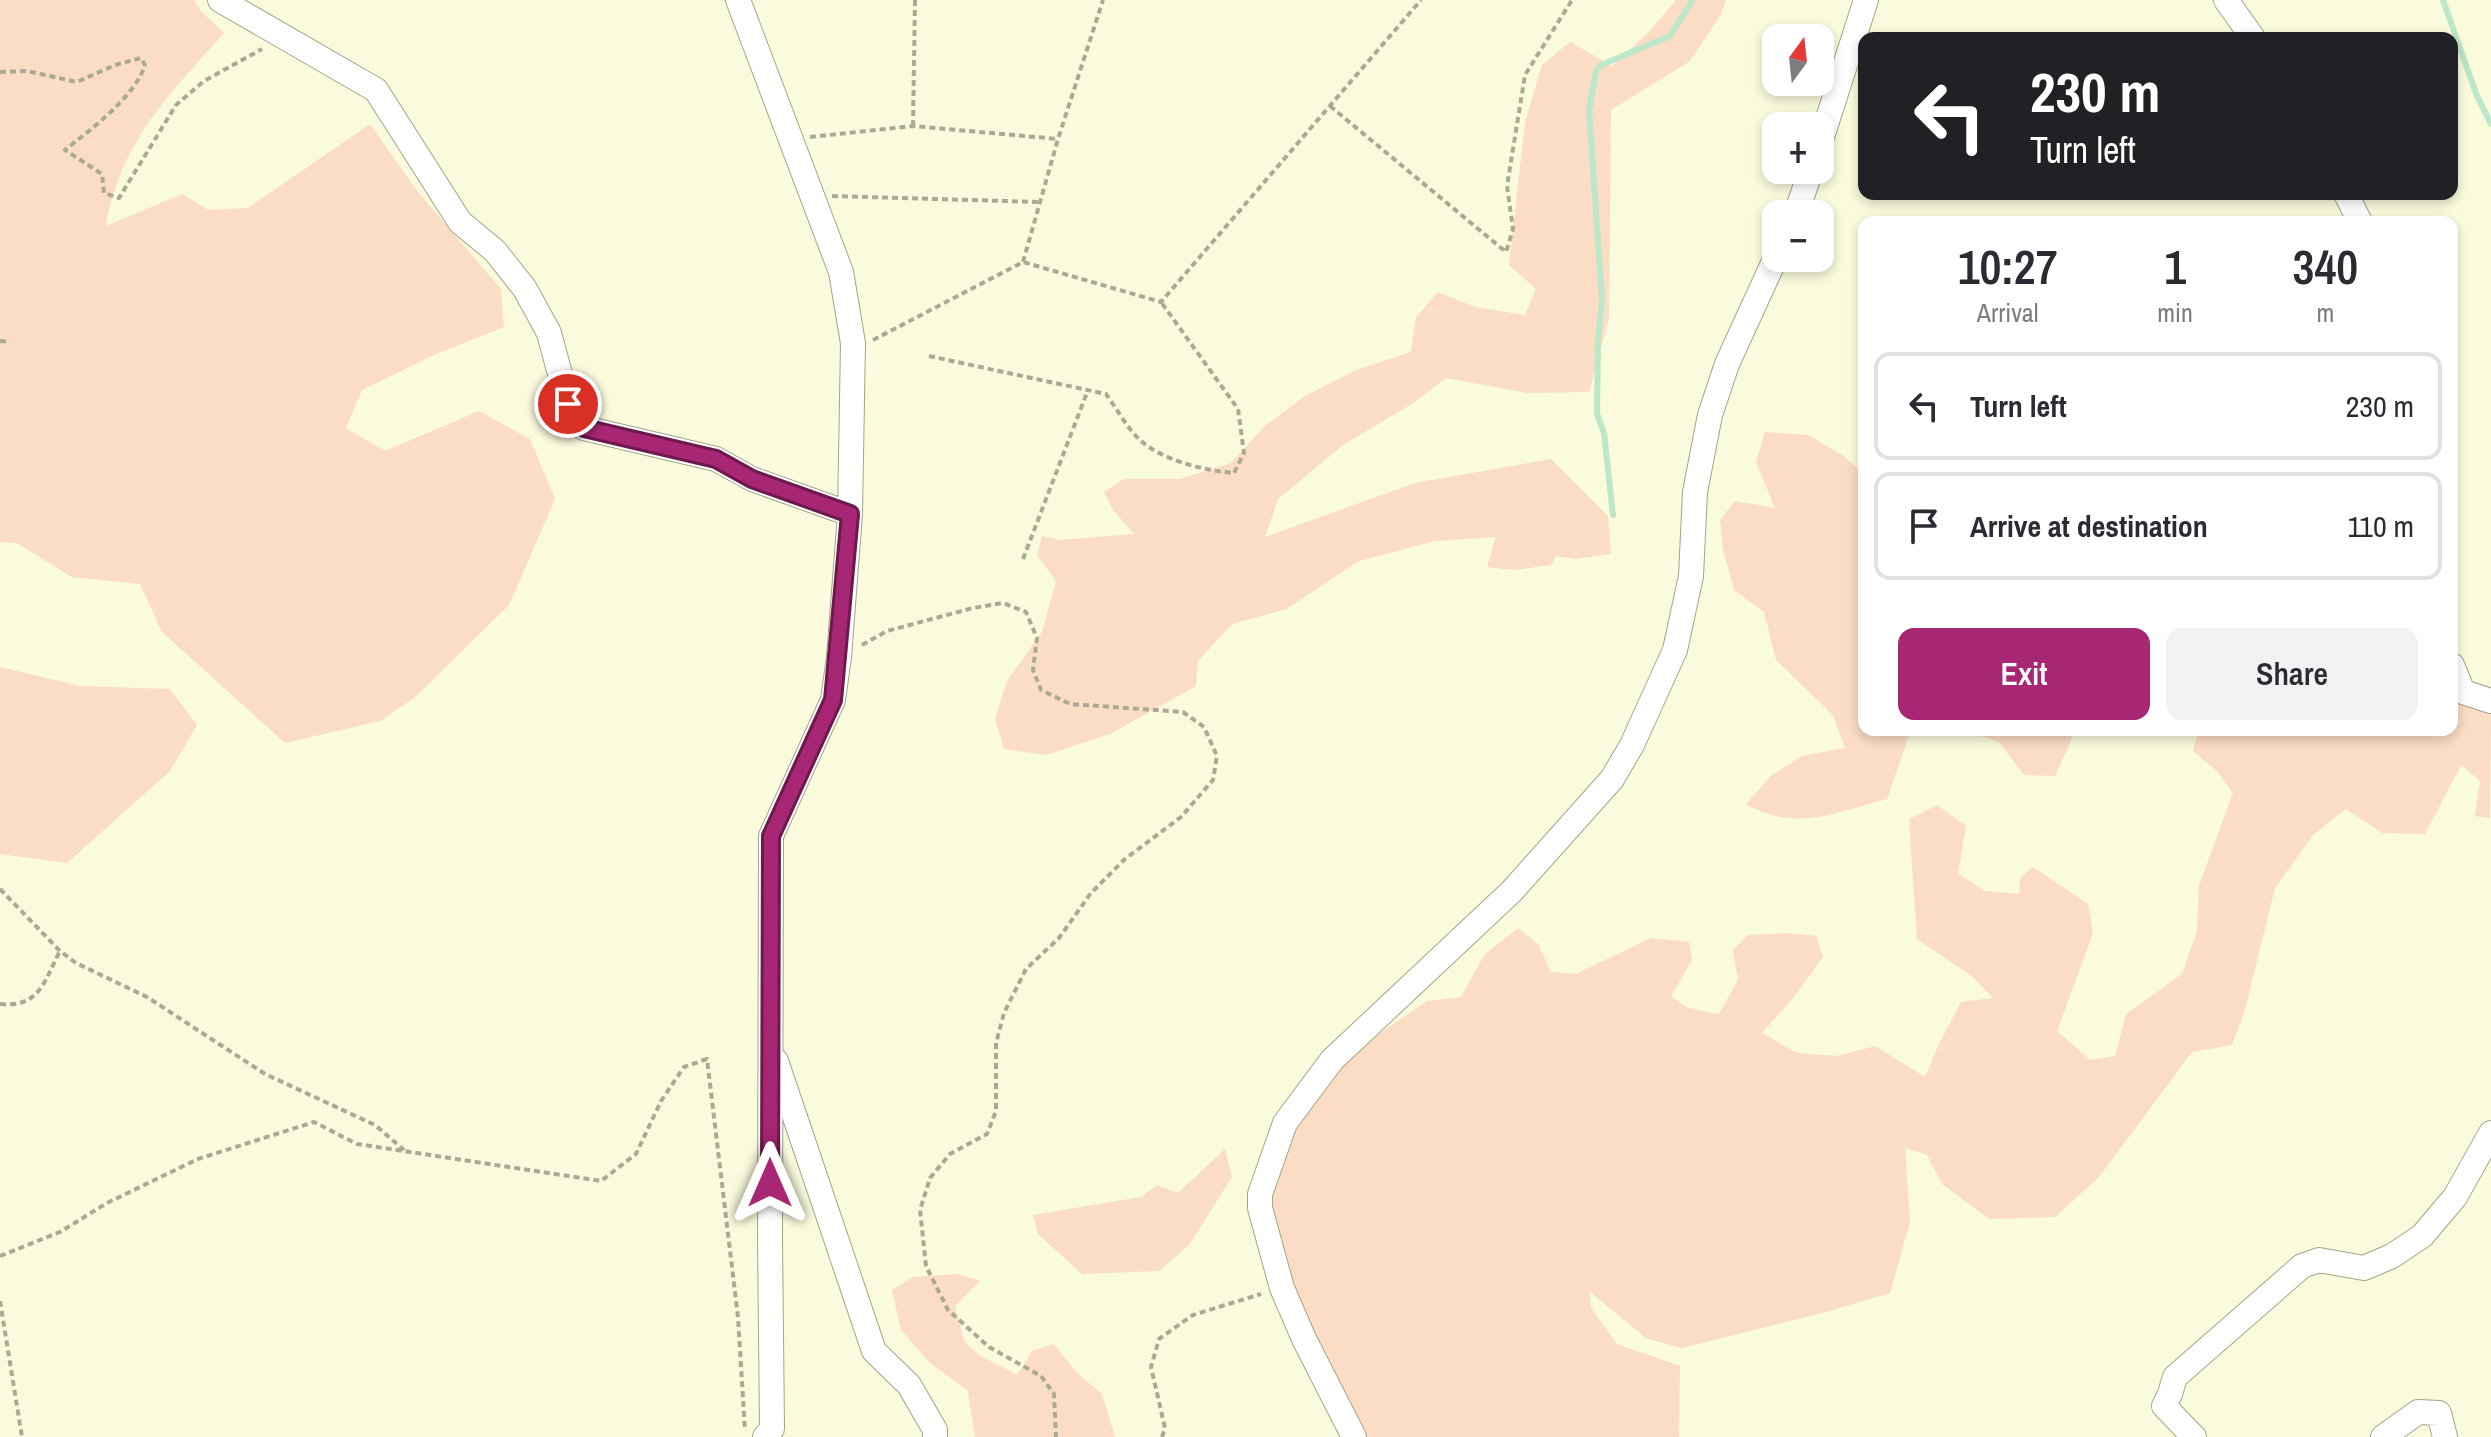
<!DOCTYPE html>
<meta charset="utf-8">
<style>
body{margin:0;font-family:"Archivo Narrow",sans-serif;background:#f2f2f3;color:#2b2b33;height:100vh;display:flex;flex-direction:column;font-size:30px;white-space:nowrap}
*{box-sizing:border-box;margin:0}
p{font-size:26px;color:#7c7c81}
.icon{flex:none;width:44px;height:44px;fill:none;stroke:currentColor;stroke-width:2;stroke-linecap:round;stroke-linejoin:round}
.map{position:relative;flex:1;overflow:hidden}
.details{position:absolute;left:1858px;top:216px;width:600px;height:520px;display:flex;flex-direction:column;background:#fff;border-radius:16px;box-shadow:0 4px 12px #0003}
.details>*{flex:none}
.guide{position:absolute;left:1858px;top:32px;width:600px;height:168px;border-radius:16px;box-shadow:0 4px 12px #0003;background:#202124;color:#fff;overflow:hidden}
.needle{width:52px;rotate:15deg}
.buttons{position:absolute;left:1762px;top:24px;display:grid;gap:16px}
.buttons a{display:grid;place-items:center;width:72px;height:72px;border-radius:16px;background:#fff;box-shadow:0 4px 12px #0003;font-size:40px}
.pin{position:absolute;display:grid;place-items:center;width:68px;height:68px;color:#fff;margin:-34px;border:4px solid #fff;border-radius:50%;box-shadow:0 2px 8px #0007}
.me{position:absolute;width:88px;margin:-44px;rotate:0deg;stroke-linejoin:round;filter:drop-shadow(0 0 6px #0008)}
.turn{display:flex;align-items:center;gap:28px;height:168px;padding:0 40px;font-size:36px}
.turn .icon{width:104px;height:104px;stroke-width:2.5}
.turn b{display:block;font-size:56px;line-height:68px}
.eta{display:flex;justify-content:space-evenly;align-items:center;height:136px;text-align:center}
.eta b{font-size:48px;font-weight:600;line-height:56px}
.primary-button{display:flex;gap:16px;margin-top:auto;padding:16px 40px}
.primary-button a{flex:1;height:92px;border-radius:16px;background:#a82775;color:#fff;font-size:32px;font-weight:600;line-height:92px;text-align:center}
.primary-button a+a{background:#f2f2f3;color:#2b2b33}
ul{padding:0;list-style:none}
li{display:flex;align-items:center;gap:24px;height:108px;margin:0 16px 12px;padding:0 24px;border:4px solid #e1e1e2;border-radius:16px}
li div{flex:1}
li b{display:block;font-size:30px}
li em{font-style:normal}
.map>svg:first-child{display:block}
.green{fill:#fbdcc4}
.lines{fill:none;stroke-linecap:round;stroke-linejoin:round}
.stream{stroke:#bce7c8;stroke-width:6}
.minor-casing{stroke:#a4a488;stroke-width:26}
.path{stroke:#aaaa94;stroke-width:4;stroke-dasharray:6 4;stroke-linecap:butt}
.minor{stroke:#fff;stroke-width:24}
.route-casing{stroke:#6d194c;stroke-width:20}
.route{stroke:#a82775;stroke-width:14}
</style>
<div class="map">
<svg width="2491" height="1437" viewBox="0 0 2491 1437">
<rect width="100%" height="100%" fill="#fafadc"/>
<path class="green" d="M0,0H194L201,11L224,33C169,95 121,140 106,226L182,194L208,210L248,208L370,124L418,192L501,289L504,327L436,354L362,390L346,428L385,451L479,411L530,439L555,499L509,605L414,698L380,721L285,743L162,632L140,584L72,577L17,543L0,542Z
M1676,0H1726L1721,14L1690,61L1611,110L1609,318L1589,392L1527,393L1446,378L1415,402L1343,445L1278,499L1265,537L1415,483L1551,459L1608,516L1611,554L1576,559L1556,556L1551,565L1514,570L1487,567L1496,537L1435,541L1359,561L1286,609L1232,624L1198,661L1196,686L1110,734L1046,755L1004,749L995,718L1007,681L1042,632L1056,581L1037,555L1042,536L1060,540L1134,534L1113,510L1104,492L1124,479H1180L1231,463L1265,426L1305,396L1356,370L1411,352L1416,317L1438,292L1475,307L1525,315L1536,289L1509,265L1525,122L1542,65L1570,42L1612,66L1648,33Z
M1765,432L1808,435L1844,456L1864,475V730H1911L1887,799C1836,812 1796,833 1746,804L1771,776L1802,756L1845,748L1833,715L1776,660L1764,612L1734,590L1723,549L1720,520L1735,501L1775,508L1756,462Z
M0,667L80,686L170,689L197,725L170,771L67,863L0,854Z
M2452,700L2491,711L2490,818L2475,816L2480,781L2461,765L2425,834L2382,833L2346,809L2313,835L2275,888L2244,1013L2232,1045L2192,1052L2099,1177L2055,1217L1989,1219L1942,1184L1927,1155L1905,1148L1910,1222L1890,1293L1829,1311L1681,1348L1646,1338L1589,1291L1591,1308L1617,1344L1680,1366L1679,1437H1365L1294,1288L1268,1197L1290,1130L1338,1062L1427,1001L1461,997L1484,955L1518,928L1538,944L1551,972L1576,974L1651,938L1689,942L1692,960L1671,996L1688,1008L1719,1014L1738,980L1733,950L1748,935L1788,933L1816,936L1823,957L1794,997L1762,1033L1797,1053L1838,1056L1875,1046L1925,1077L1939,1044L1961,1002L1993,998L1973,977L1917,939L1909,819L1937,805L1966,826L1958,873L1984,891L2019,894L2020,878L2033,867L2088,904L2093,933L2057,1031L2090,1060L2115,1056L2126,1014L2182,974L2197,931L2199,886L2233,793L2217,771L2193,751L2199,730H2452Z
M1963,730H2063L2073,736L2055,776L2024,775L1999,742Z
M1225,1149L1232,1177L1189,1245L1159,1271L1082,1274L1038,1234L1033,1215L1141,1197L1157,1185L1178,1193Z
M958,1274L980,1281L955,1306L964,1341L979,1355L1017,1375L1032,1351L1054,1344L1077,1373L1102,1394L1115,1437H975L968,1391L929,1362L901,1330L892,1290L913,1277Z"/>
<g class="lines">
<path class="stream" d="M2443,0L2477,96L2491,124
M1613,515L1604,433L1597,414L1598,341L1602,300L1589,110L1596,71L1601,65L1670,36L1693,0"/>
<defs>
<path id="minor" d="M220,0L376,90L460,222L495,251L525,289L549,333L568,404L576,421L584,428L716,459L752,479L850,514
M738,0L841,272L853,343L850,514L839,657L833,700L771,836L770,1239L772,1429L765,1437
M2226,0L2253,38
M1820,143L1866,0
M2346,194L2360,222
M1796,214L1811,170
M2452,665L2463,692L2491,701
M776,1061L874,1351L909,1385L935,1430V1437
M1354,1437L1304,1339L1282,1288L1260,1208V1194L1285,1123L1332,1060L1512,891L1612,779L1632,745L1675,650L1691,576L1695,492L1710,415L1727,364L1776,257
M2194,1437L2164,1406L2170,1394L2175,1377L2302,1266L2319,1260L2364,1268L2392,1256L2422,1236L2455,1197L2491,1133
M2383,1437L2418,1412L2439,1413L2445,1437"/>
</defs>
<use href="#minor" class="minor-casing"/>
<path class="path" d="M0,72L27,71L77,82L115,65L141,58L145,65C135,97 90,130 65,150L102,174L104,193L119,198L176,105L204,81L262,49
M1330,106L1506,252L1513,229L1507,186L1525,75L1572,0
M913,126L915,0
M810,137L913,126L1058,139
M832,196L1039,202
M1023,262L1058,139L1103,0
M873,340L1023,262L1161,302L1421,0
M0,341L10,342
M929,356L1106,394C1117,409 1127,428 1140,440C1161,460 1206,471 1234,473L1244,453L1238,409L1161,302
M1023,559L1088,390
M862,645L887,631L973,608L1003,603L1026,612L1037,638L1033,670L1041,690L1070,704L1183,712L1204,727L1217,756L1213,780L1181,817L1125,859L1091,893L1059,938L1026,969L1004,1013L996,1043V1111L987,1134L950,1154L930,1178L920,1210L926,1266L948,1310L989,1347L1041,1376L1054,1394L1056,1437
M0,889L60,951L76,963L147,997L265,1074L375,1125L404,1150
M0,1004C40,1008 44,981 60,951
M0,1256L60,1232L107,1203L198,1159L314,1122L357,1144L601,1181L636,1154L661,1101L684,1067L707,1059L738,1317L745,1431
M0,1301L22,1437
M1162,1437L1165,1428L1151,1367L1159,1339L1193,1315L1261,1294"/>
<use href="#minor" class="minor"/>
</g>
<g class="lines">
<defs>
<path id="route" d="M568,404L576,421L584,428L716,459L752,479L850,514L833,700L771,836L770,1183"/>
</defs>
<use href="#route" class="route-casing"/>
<use href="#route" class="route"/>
</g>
</svg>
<div class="buttons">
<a><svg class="needle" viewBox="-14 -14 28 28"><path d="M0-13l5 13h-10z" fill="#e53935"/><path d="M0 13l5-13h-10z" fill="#7c7c81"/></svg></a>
<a>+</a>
<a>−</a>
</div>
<div class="pin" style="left:568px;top:404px;background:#d93025"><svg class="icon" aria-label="arrive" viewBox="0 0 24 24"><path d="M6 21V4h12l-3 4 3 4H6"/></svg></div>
<svg class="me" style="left:770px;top:1183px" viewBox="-20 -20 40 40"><path d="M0-17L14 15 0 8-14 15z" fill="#a82775" stroke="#fff" stroke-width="4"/></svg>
<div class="guide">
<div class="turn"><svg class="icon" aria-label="left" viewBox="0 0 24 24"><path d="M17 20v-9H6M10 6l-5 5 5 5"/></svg><div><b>230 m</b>Turn left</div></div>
</div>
<section class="details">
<div class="eta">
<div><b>10:27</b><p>Arrival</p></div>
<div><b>1</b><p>min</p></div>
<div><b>340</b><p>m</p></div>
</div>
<ul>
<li><svg class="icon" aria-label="left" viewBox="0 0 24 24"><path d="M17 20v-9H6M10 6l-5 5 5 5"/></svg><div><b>Turn left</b></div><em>230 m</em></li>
<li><svg class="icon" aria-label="arrive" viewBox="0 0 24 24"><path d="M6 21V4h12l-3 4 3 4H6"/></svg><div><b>Arrive at destination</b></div><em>110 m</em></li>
</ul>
<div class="primary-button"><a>Exit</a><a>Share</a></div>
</section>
</div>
